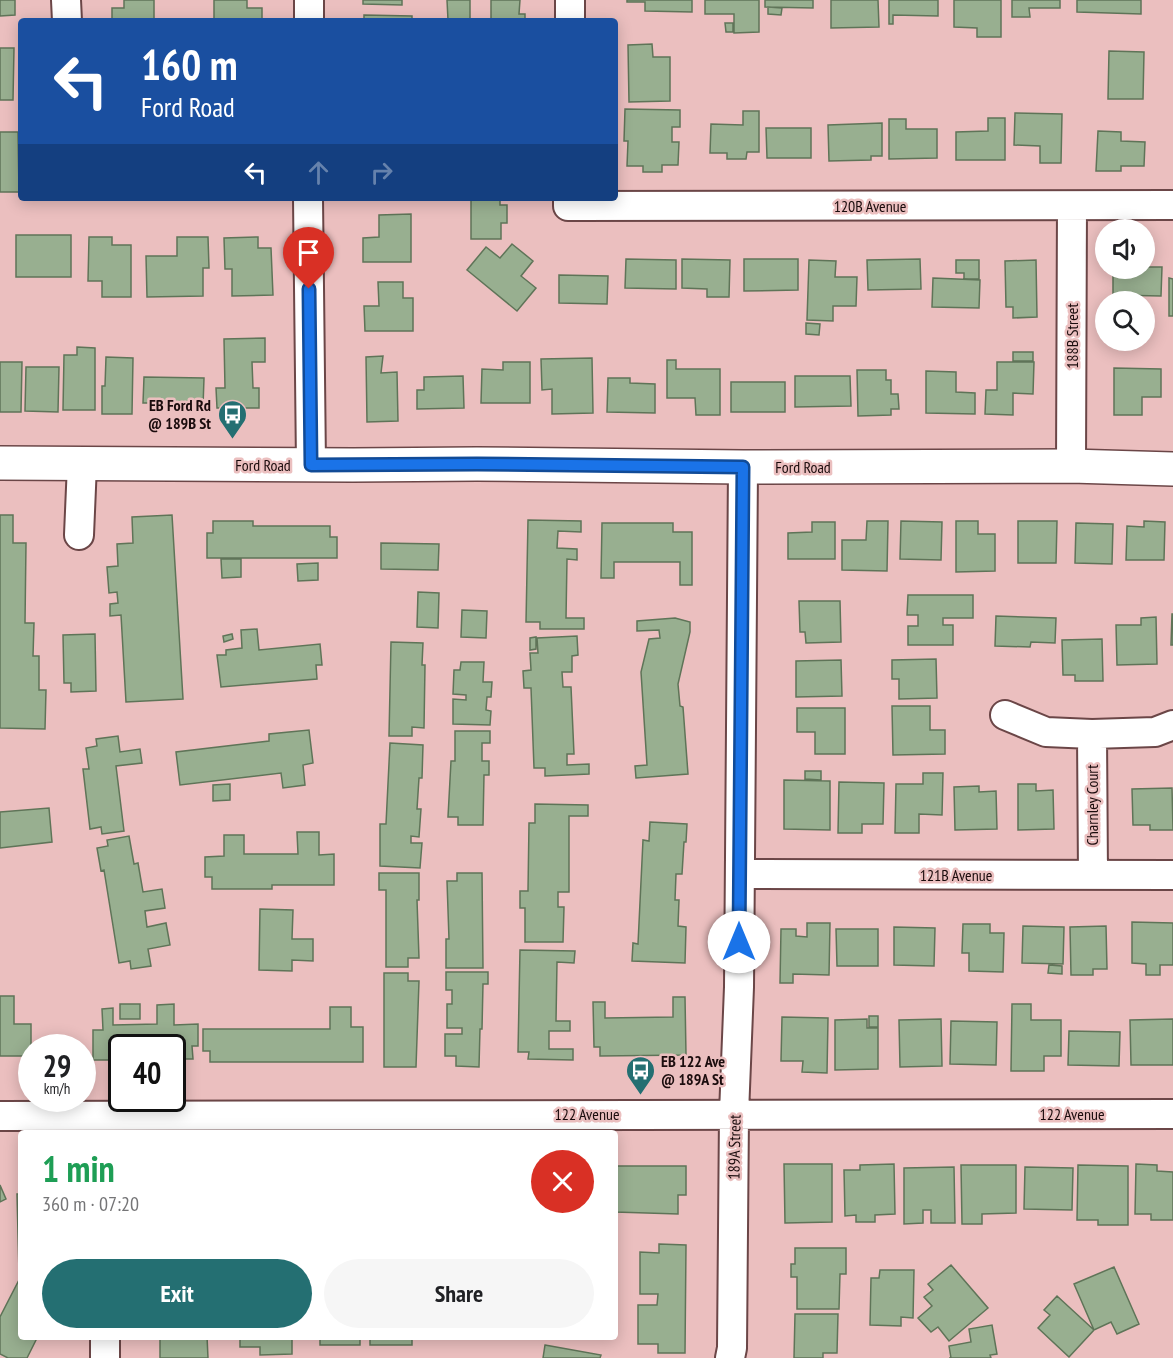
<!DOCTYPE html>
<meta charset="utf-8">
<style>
body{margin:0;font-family:"PT Sans Narrow",sans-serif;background:#f6f6f6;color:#202124;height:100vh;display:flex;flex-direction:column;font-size:22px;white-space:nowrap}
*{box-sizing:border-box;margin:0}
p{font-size:20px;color:#757577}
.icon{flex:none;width:33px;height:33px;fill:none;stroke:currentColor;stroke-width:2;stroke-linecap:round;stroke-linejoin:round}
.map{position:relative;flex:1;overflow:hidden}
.sheet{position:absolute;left:18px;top:1130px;width:600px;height:210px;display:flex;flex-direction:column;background:#fff;border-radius:6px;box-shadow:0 3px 15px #0003}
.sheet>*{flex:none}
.guide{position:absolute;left:18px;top:18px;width:600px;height:183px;border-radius:6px;box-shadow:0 3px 15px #0003;background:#1a4fa0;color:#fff;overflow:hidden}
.fabs{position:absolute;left:1095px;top:219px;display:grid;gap:12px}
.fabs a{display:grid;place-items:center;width:60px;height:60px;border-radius:50%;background:#fff;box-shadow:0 3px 15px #0003;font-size:30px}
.speed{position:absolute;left:18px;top:1034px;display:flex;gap:12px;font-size:30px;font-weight:700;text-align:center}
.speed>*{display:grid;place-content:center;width:78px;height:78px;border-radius:50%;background:#fff;box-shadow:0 3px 15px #0003;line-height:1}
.speed small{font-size:15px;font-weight:400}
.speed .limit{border:3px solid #111;border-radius:9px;background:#fff;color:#111}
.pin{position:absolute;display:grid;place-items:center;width:51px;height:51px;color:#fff;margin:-62px -26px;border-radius:50% 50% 50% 0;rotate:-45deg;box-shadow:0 0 6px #0007}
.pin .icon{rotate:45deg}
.me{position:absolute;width:66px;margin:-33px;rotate:0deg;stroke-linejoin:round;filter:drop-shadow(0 0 4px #0008)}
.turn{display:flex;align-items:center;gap:21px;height:126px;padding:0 24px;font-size:27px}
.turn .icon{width:78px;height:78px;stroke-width:2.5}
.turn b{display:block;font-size:42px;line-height:51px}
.lanes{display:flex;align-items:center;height:57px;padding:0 24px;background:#0003;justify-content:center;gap:30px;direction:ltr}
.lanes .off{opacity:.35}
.round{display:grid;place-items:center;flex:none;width:63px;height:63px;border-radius:32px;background:#f6f6f6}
.summary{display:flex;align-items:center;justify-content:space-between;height:102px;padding:0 24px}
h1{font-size:36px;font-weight:800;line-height:45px;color:#1e9e55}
.button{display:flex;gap:12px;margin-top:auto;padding:12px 24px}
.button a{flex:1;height:69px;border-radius:36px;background:#246f72;color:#fff;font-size:24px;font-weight:800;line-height:69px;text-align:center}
.button a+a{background:#f6f6f6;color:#202124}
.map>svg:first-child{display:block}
.building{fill:#98af90;stroke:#5f7458;stroke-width:1.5}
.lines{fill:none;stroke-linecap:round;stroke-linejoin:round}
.minor-casing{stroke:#6b4647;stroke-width:32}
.major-casing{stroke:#6b4647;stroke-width:36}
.minor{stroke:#fff;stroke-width:28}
.major{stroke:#fff;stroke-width:33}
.route-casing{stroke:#114b97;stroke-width:15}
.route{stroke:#1a73e8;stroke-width:10}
.labels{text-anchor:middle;stroke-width:5;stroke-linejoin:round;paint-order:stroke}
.street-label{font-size:16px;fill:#1b0c0d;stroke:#ebbfbf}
.poi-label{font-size:16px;font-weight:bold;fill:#1b0c0d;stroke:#ebbfbf;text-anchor:end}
</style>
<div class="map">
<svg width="1173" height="1358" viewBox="0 0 1173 1358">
<rect width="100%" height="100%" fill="#ebbfbf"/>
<path class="building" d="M0,0H15V15L0,16Z
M124,0H154V21H112V8H124Z
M214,0H247V8H262V21H214Z
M363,0H402V5L363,4Z
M447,0H470V20H448Z
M491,0H520L519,14H525V21H491Z
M627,0H692V12L645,11V2H627Z
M705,0H759V32L734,33V14H705Z
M765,0H813V8L765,7Z
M831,0H878L879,27L831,28Z
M889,0H938V16L893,15V24H889Z
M954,0H1001V37H977V28L954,27Z
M1012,0H1060V8H1029L1030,17H1012Z
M1077,0H1141V14L1077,12Z
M768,7L782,8L781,15L768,14Z
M364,15L412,16V21H364Z
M725,23H733V32H726Z
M652,44L653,57H670V101L629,102L628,45Z
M0,48H14L13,100H0Z
M1109,51L1144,52L1143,99H1108Z
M625,109L680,110V127H672V142H679L678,165H662V172H643V166H627L628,141H624Z
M743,111H759V152H747L746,159H727V153H710L711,124L743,125Z
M1015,113L1062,114L1061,163H1040V146L1014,145Z
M988,118H1005V160H956V132L988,131Z
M889,119H906V129H937V158L889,159Z
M882,123V156H871V160L829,161L828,125Z
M766,128H811V158H767Z
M1098,131L1121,132V141L1145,142L1144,166H1121V171H1096Z
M0,132H18L19,192H0Z
M471,198H500V205H507V223H501V239H471Z
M411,214V262H363V238L379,237V215Z
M16,235H71V277H16Z
M89,237H112V245H131V297H102V281H88Z
M177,237H208L209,268H203V296L147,297L146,256H177Z
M258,237V248H271L273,295L232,296V269H225L224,238Z
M512,244L533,261L521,276L536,288L517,311L467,270L486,247L500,258Z
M626,259L676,260V289L625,288Z
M682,259L730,260L729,297H707V289L682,288Z
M744,259H798V290L744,291Z
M920,259L921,289L868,290L867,260Z
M809,260L836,261L835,277H857L856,306H833V321L807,320Z
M956,260H979V279H964V273H956Z
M1036,260L1037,317L1013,318V307H1006L1005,261Z
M1144,261L1145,267H1162L1161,296L1113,295V268H1144Z
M559,275L608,276L607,304L559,303Z
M933,278L980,280L979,308L932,307Z
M1169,278L1173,279V316H1169Z
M378,282H403V298H413V331H365L364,306H379Z
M806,323L820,324L819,335L806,334Z
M265,338V362H252L253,388H259V408H217L216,388H225L224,339Z
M77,347L95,348V410H63L64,355H77Z
M1013,352H1033V361H1013Z
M383,356L381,373L397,372L398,421L367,422L366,357Z
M106,357L133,358L132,414H102V386H105Z
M592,358L593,413L552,414V389L542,390L541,359Z
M667,360H676V369H720V415H696L695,398H667Z
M0,362H22L21,412H0Z
M503,362H530V403H481L482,369L503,370Z
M997,362H1034L1033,394L1013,393V415L985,414L986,390H997Z
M26,367H59L58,412L25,411Z
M1114,368L1161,369V397H1142V415H1114Z
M857,370H886V380H891V394H898L899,409H891V415L858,416Z
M926,371L956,372V392L975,393V414L926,413Z
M463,376L464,408L417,409V390H424V377Z
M795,376H850L851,406L795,407Z
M144,377L204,378L203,407L166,406V403H143Z
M608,378H630V383L655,384V413L607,412Z
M731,382H785V412H731Z
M0,515H13V543H26L25,623H34L33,656H39V690H46L45,729L0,728Z
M172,515L183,699L126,702L121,615L110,616V604L118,603L117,592L109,593L107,567L118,566L117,544L133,543L132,517Z
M528,520L581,521V532L558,531L557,548L577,549V560L567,559L566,618H584V629H540V622H526Z
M213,521H253V526H330V537H337V558H207V533H213Z
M867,521H888L887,571L842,570V540H866Z
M901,521L942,522L941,560L900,559Z
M956,521H978V534H995V571L956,572Z
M1018,521H1057L1056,563H1018Z
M1144,521L1165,522L1164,560H1126L1127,526L1144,527Z
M812,522H835V559H788V533L812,532Z
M602,523H673V532H692V585H680V562H614V578H601Z
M1076,523L1113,524L1112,564L1075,563Z
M381,543L439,544L438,570L381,569Z
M221,559H241V577L222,578Z
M318,563V580L298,581L297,564Z
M418,592L439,593L438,628L417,627Z
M908,595H973V618H943V625H953V645H908V626H918V615H907Z
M799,601H840L841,642L806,643L805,632H800Z
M462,610L487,611L486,638L461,637Z
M1172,614H1173V645H1171Z
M996,616L1056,618L1055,643L1031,642L1030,647L995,646Z
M1156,617L1157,664L1117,665L1116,625H1141V618Z
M675,618L690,622V632L678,684L680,706L683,707L688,774L636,778L635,766L647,765L641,672L649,639L660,638L659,630L637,631V621Z
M257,629L259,650L320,644L322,665H316L317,679L221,687L217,655H226V650L242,648L241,630Z
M95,634L96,691L71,692V683H64L63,635Z
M232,634L233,639L224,642L223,636Z
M577,636L578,655L572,656V672H562L563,687H571L574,754H567V765L589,764V774L545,776V768H534L531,688H524L523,671L531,670L530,653H538L537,638Z
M536,637V649L530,650V638Z
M1102,639L1103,681H1075V675H1063L1062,640Z
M391,642L423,643L422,665H425L424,728L412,727V736H389Z
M936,659L937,698L899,699V679H892V660Z
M841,660L842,696L796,697V661Z
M461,662H484L483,682H492L491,697H487L486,710L491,711L490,725L453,724V699L466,700V695L453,694L454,670H460Z
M892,706H930V730H945V754L893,755Z
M797,708H845V754H815V732H797Z
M309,730L313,763L303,765L305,785L283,788L281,773L180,785L176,752L269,741V734Z
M455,731H490V743H482V761H489V775H484L483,825H458V817H448L451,761H455Z
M118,736L120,752L140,749L142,763L116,766L124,831L102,834L101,827L90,829L83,769H89L86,748L97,746L96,739Z
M390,743L423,745L422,778H419L417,809H421L419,837L411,836V843H422L420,868L380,866V824H386Z
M805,771H821V780L805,779Z
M923,773H943L942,815L919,814V833H895L896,784H923Z
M784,780L830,781V830L784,829Z
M839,782L884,783L883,824H862V833H838Z
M230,784V800L213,801V785Z
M1018,784H1036V791L1053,790L1054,829L1018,830Z
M979,786V792L996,791L997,829L955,830L954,787Z
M1172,788L1173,830H1150V825H1133L1132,789Z
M535,804L588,805V816H569V892H558V907H564L563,942H525V908H520V891H528L529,823H535Z
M49,808L52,842L0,848V812Z
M650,822L687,824L686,842H684L682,874H676L675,900H679L678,926L686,927L685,963L632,961L633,943L638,944L643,840L649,841Z
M297,832H319V855L334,854V885H272V889H212V877H205V857L224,856V835H244V854H298Z
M129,836L134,864L138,863L143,892L162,889L165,908L145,911L147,927L166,923L170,945L148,949L151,966L131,969L130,961L119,963L104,870L101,871L97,848L108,846L107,840Z
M379,873H419V900H417L419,958H408V967H386V890H379Z
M457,873H482L483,968H446V939H449L447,881H457Z
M260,909L293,910L292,939H313V961L292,960V971L259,970Z
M1132,922L1173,923V965H1160V975H1146V964L1132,963Z
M807,923H830L829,975L793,974V983H780L781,929H796V936L807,937Z
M963,924H990V933H1004L1003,972L969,971V953H962Z
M1023,926L1064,927L1063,964L1022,963Z
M1106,926L1107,969H1093V975H1071L1070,927Z
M894,927L935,928L934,966L894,965Z
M836,929H878V966H837Z
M520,950L575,951L574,963L557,962L556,1021H570V1031H549V1049H573V1060L528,1059L529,1052H518Z
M1049,965L1062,966V974L1048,973Z
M446,972H488V984H483L482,1029H480L479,1067L456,1066V1056H445V1034H462V1028H447V1004H452V990H446Z
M384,973H408V981H419L416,1067H384Z
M0,996H14V1024H31V1056H0Z
M673,997H685L686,1055L600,1056V1047H594L593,1002H605V1018L673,1017Z
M120,1004H140V1019H120Z
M174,1004V1025L198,1024V1046H192L193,1059H172V1047H122V1060H93V1030H103L102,1009L113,1008V1025L157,1024V1005Z
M1012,1004H1031V1020H1061V1056H1044V1071H1011Z
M330,1007H351V1027H363V1062H210V1051H203V1029H330Z
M869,1016H878V1027H869Z
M782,1017L828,1018L827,1073L802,1072L803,1061H781Z
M867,1019V1028H878V1069L835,1070V1020Z
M941,1019L942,1066L900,1067L899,1020Z
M1173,1019V1065H1131L1130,1020Z
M951,1021L997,1022L996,1065L950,1064Z
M1069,1031L1120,1032L1119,1066L1068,1065Z
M784,1164H832V1222L785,1223Z
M894,1164L895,1214L875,1215V1222H856V1215L845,1216L844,1170H860V1165Z
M1136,1164L1157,1165V1171L1173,1172V1220H1151V1214H1135Z
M961,1165H1016V1213L982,1214V1224H962Z
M1078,1165L1128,1166V1225H1098V1220H1077Z
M615,1166H686V1195H678V1214L615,1212Z
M954,1167L955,1223H931V1210H923V1223L904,1224V1168Z
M1025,1167L1073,1168L1072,1210L1024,1209Z
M0,1185L6,1199L0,1202Z
M17,1194H21V1274H19Z
M659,1244L686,1245L685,1353H658V1344H638V1305H657L658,1294H640V1252L659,1253Z
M795,1248H846V1274H840L839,1309H797V1277H791V1264H795Z
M951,1265L988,1308L949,1341L938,1327L931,1332L918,1318L932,1306L924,1297L933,1290L928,1284Z
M1114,1267L1139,1324L1117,1334L1111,1322L1094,1330L1074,1284Z
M880,1270H914L913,1318L901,1317V1326L870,1325L871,1278H879Z
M21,1276V1336H38L27,1358H8L0,1354V1317Z
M1057,1296L1094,1330L1069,1357L1038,1328L1050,1315L1044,1310Z
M795,1314H838L837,1353H823V1358H794Z
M992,1325L997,1354L990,1355L991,1358H949H951L949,1346L971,1342L969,1329Z
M160,1336H207L208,1358H160Z
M240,1336H292V1354L260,1355V1347H240Z
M320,1336H360V1345H320Z
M370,1336H412V1345H370Z
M545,1345L601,1355L600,1358H543Z"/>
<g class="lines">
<defs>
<path id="minor" d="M66,0L67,21
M309,21V0
M570,21V0
M308,198L311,465
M568,198V206L1173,205
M1071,466L1072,206
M79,535L82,464
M1005,715L1046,732L1092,734L1155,732L1173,725
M1092,734L1093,875
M740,874L1173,875
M0,1116L1173,1114
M105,1358V1336
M730,1358L732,1348L734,1114L739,987L743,467"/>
<path id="major" d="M0,463L353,465L477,464L743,467L1071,466L1173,469"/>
</defs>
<use href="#minor" class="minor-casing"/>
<use href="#major" class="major-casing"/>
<use href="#minor" class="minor"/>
<use href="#major" class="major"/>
</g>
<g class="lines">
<defs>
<path id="route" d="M309,289L311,465L477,464L743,467L739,942"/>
</defs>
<use href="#route" class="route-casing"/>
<use href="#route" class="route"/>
</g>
<defs>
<symbol id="bus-pin" viewBox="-11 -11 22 30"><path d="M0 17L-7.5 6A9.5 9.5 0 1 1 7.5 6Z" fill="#246f72" stroke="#ebbfbf"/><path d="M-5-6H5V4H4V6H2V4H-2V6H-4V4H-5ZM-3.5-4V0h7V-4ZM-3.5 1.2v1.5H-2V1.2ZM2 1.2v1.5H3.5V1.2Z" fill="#fff"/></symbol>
</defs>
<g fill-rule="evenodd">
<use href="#bus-pin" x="216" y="398" width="33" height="45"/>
<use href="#bus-pin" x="624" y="1054" width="33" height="45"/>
</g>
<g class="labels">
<g class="street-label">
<text x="870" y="212">120B Avenue</text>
<text transform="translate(1072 336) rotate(-90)" y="6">188B Street</text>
<text x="263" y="471">Ford Road</text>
<text x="803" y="473">Ford Road</text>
<text transform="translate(1092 805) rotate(-90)" y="6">Charnley Court</text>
<text x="956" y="881">121B Avenue</text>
<text x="587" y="1120">122 Avenue</text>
<text x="1072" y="1120">122 Avenue</text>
<text transform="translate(734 1147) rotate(-89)" y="6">189A Street</text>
</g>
<g class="poi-label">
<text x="211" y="411">EB Ford Rd<tspan x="211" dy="18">@ 189B St</tspan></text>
<text x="661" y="1067" text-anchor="start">EB 122 Ave<tspan x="661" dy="18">@ 189A St</tspan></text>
</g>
</g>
</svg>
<div class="fabs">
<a><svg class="icon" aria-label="sound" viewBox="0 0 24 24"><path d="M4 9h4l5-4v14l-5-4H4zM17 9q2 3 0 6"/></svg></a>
<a><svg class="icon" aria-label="search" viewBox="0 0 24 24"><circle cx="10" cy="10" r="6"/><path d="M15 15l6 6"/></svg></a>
</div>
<div class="speed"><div>29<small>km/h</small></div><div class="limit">40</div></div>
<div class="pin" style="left:309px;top:289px;background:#d93025"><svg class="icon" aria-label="arrive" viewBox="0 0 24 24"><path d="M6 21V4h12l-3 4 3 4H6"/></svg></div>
<svg class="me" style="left:739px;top:942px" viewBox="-20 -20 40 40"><circle r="19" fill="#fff"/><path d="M0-13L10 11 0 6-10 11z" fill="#1a73e8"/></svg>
<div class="guide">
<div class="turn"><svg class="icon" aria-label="left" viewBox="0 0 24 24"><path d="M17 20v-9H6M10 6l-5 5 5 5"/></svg><div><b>160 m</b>Ford Road</div></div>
<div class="lanes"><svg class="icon" aria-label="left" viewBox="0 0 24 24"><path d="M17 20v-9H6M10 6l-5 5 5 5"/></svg><svg class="icon off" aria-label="ahead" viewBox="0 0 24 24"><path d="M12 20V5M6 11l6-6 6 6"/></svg><svg class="icon off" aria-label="right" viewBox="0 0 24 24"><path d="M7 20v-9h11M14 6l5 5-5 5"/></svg></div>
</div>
<section class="sheet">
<div class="summary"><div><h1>1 min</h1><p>360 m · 07:20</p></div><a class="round" style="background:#d93025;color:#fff"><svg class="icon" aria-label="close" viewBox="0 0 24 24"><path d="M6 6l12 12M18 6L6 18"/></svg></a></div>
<div class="button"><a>Exit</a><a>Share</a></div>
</section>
</div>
